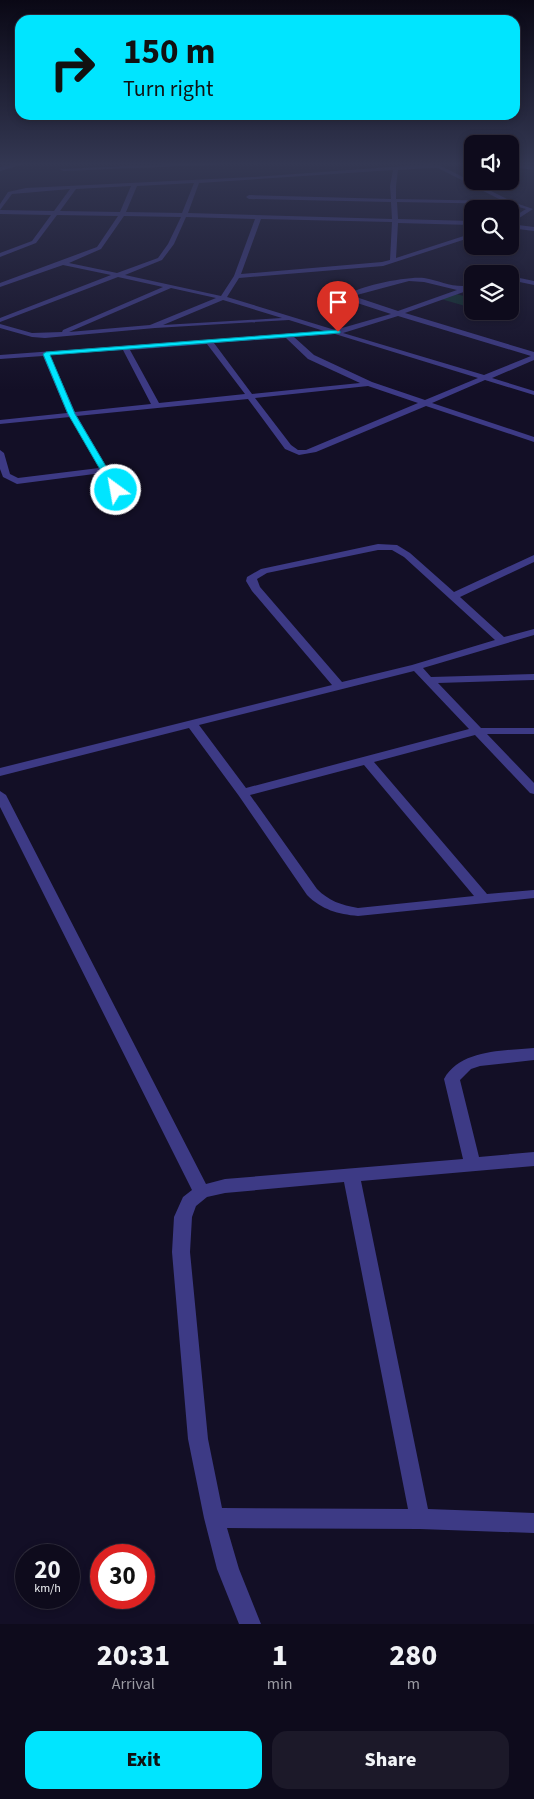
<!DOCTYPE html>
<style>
body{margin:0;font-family:"Source Sans 3",sans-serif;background:#1c1929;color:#f1f3f6;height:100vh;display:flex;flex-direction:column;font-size:19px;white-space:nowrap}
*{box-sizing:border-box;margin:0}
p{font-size:16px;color:#9b9ba3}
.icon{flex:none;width:28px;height:28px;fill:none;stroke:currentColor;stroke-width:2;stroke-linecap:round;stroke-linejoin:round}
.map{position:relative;height:1624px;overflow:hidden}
.sheet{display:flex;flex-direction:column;background:#0e0b1c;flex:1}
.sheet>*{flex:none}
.guide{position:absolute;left:15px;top:15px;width:505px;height:105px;border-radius:15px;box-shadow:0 2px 8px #0003,0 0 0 1px #2e2b3b;background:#00e5ff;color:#111;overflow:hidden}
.buttons{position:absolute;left:464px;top:135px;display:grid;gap:10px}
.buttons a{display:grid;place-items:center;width:55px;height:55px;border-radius:10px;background:#0e0b1c;box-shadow:0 2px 8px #0003,0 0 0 1px #2e2b3b;font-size:25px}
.speed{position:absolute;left:15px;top:1544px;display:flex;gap:10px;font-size:25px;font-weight:700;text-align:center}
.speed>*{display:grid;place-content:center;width:65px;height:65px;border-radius:50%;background:#0e0b1c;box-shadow:0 2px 8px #0003,0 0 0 1px #2e2b3b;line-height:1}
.speed small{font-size:12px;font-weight:400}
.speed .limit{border:8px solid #d22;background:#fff;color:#111}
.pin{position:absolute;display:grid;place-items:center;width:42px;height:42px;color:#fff;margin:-51px -21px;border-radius:50% 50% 50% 0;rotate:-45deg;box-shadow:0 0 5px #0007}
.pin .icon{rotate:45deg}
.me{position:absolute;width:55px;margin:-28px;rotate:328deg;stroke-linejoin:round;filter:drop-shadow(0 0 4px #0008)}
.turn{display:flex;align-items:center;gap:18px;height:105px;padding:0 25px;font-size:22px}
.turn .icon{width:65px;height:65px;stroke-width:2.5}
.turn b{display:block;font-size:35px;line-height:42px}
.eta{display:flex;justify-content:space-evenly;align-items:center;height:85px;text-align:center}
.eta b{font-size:30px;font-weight:800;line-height:35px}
.action{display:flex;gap:10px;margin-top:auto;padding:10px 25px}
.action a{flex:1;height:58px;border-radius:15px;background:#00e5ff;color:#111;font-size:20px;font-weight:800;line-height:58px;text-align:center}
.action a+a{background:#1c1929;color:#f1f3f6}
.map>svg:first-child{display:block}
.green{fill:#12302f}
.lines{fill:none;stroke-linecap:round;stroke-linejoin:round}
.street{fill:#3d3a85;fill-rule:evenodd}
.route{fill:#00e5ff;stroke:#0095a6}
</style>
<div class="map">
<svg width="534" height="1624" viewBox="0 0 534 1624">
<rect width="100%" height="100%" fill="#130f26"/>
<path class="green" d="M456,294L472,298V308L441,299Z"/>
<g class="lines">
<path class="street" d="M21,162H31L0,171V167Z
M218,162H279L63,171L60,169Z
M510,163L534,166V170L510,167Z
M431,164L441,166L513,202L533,209L510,224V219L526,209L508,204L397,202L398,219L472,221V225L398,223L396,258L470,234L472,233V237L383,266L239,278L227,297L335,330L391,314L351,301L346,296C357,286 408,276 424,278C441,281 455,289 472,285V289L405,313L534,352V360L492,378L534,391V395L485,380L432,403L534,437V442L426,406L316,452L299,455L285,449L248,399L77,416L120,490L119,492H113L102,473L17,484L3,477L0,469V450L4,453L10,474L18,478L99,468L70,417L0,424V420L67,413L43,356L0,359V355L324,331L289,320L155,328L45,338L32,337L0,328V324L32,333L62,332L63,330L163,287L118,277L0,322V318L111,275L63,265L0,287V283L97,247L118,216L57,215L36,243L0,257V253L32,241L51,215L0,214V210L54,211L70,189L12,194L0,210V204L8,192L26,188L253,177ZM431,168H438L503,201L396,199V186L398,170ZM393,170L390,186L391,199L249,195L246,197L249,199L391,202L392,219L188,213L199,183ZM194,183L182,213L126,212L137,186ZM131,186L120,212L60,211L76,189ZM124,216L181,217L168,244L158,258L117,273L69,263L101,249ZM186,217L255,219L234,276L221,296L125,275L162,260L174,244ZM261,219L392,222L390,260L382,262L241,274ZM409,281L424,282L457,290L398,311L353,296ZM171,288L216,298L150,325L69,332ZM223,300L282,318L163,325ZM398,316L531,356L484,375L343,333ZM335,334L478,378L425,400L372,382L314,355L294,337ZM286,338L308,359L360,383L252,394L214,343ZM207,344L245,394L159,403L130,350ZM123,350L151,404L75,412L50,355ZM368,386L418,403L306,450H298L291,445L255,398Z
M510,224L534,227V231L510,228Z
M510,276L534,281V285L510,280Z
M378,544L397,545L410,553L454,592L534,555V562L460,597L504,637L534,629V635L423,668L431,677L534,674V680L438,683L481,728H534V734H487L534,783V794L530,793L475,735L374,762L487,894L534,890V898L358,916C338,914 322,910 307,895L239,796L189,728L0,776V768L332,685L252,591L246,581L247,577L261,569ZM378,550H392L404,557L495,640L412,665L342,682L260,587L257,579L267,573ZM414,671L469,729L246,788L199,725ZM364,765L474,896L358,908C341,905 329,901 317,889L250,795Z
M0,791L6,795L206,1184L225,1179L463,1159L444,1079C461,1049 504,1051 534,1048V1060L480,1066L471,1069L460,1080L479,1157L534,1152V1166L361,1181L428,1509L534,1513V1533L420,1529L227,1528L239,1569L261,1624H239L217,1569L204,1518L188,1439L172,1252L174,1217L183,1197L192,1190L0,807ZM344,1182L408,1509L222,1508L208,1439L190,1252L192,1217L196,1206L207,1197L225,1193Z"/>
</g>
<linearGradient id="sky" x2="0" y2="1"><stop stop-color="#0a0815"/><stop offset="0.42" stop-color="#333752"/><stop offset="1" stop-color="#333752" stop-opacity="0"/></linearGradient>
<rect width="534" height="390" fill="url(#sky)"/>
<path class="route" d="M338,330L340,331V333L50,355L75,414L120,490L116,492L112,490L68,414L43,354L46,352Z"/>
</svg>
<div class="buttons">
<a><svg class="icon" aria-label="sound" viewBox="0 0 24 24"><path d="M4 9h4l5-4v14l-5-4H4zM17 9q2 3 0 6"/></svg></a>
<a><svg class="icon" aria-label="search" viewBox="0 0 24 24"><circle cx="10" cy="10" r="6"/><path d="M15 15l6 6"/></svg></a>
<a><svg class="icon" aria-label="layers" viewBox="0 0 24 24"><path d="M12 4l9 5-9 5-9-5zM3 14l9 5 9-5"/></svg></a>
</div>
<div class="speed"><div>20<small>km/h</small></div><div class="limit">30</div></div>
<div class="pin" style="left:338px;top:332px;background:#d93025"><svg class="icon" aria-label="arrive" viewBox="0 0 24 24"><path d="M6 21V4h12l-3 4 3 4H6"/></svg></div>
<svg class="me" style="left:116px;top:490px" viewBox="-20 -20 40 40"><circle r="17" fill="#00e5ff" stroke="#fff" stroke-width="3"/><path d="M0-11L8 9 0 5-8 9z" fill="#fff"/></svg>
<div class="guide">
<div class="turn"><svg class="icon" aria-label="right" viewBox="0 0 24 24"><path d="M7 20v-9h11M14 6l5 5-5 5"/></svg><div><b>150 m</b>Turn right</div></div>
</div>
</div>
<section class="sheet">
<div class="eta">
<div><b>20:31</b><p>Arrival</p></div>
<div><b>1</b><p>min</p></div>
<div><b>280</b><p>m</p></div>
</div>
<div class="action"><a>Exit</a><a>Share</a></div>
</section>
